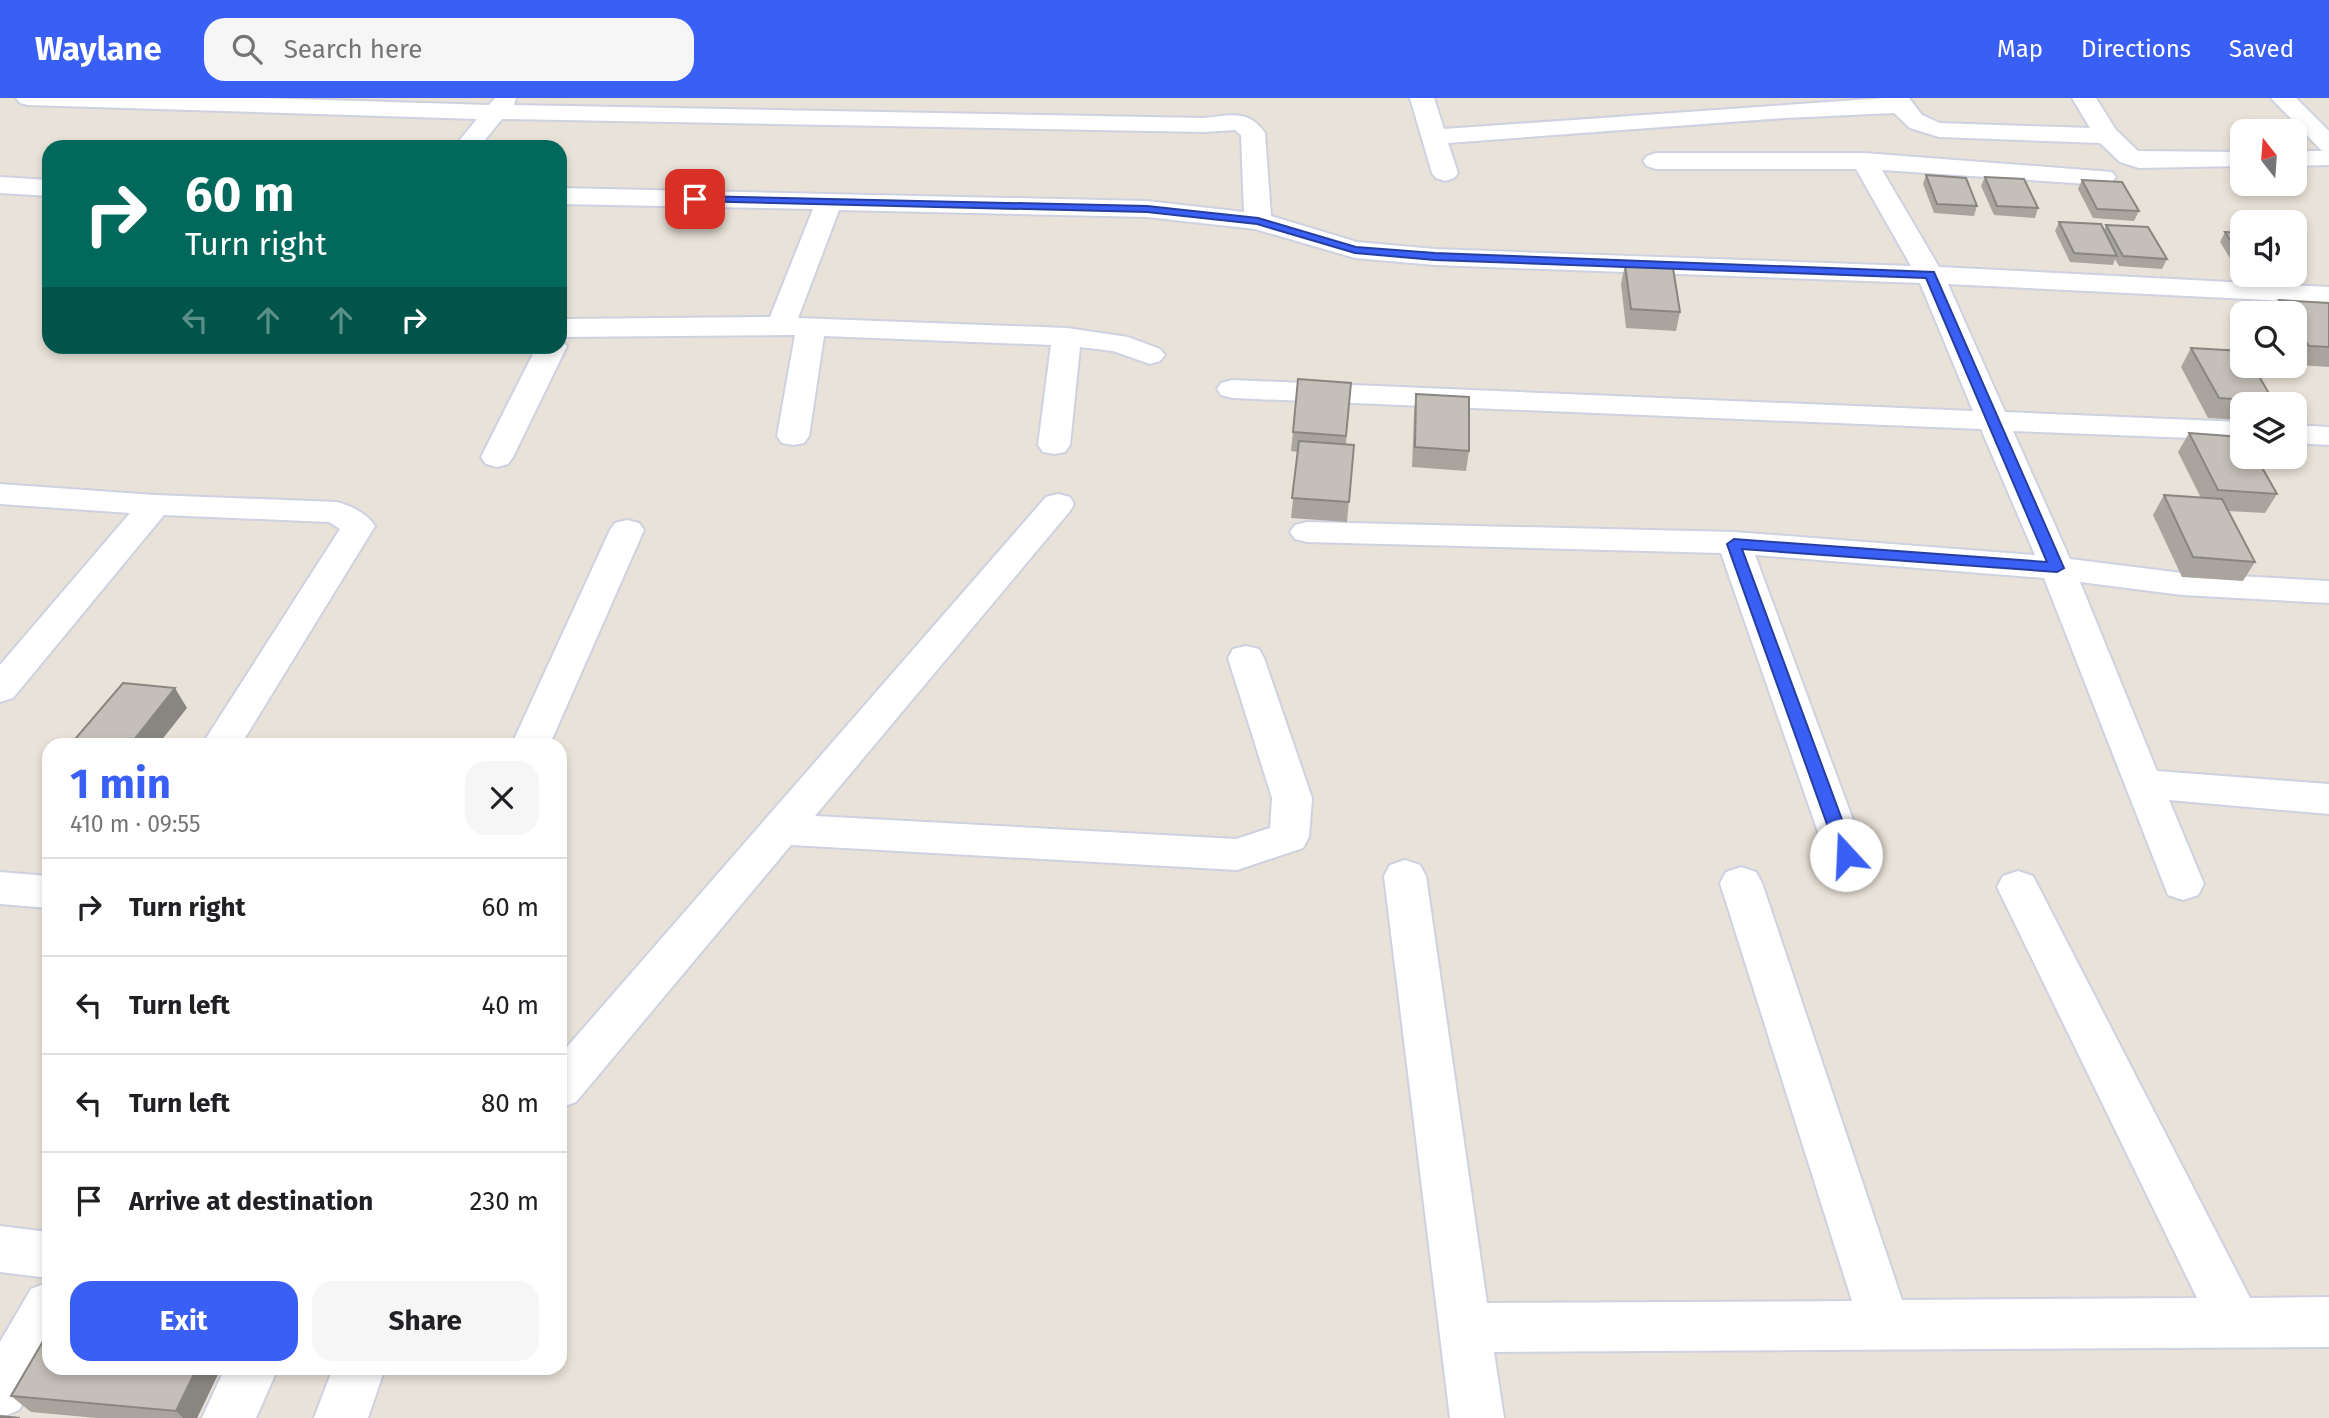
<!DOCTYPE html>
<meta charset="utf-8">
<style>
body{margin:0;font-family:"Fira Sans",sans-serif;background:#f6f6f6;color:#202124;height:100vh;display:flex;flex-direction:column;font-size:26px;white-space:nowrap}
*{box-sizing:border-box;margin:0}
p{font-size:23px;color:#757577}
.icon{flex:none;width:38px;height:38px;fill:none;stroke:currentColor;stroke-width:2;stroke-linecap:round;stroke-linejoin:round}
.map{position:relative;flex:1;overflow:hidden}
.sheet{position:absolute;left:42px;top:640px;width:525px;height:637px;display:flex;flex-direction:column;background:#fff;border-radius:21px;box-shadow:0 4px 10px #0003}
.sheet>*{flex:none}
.banner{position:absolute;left:42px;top:42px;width:525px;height:214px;border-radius:21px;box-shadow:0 4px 10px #0003;background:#00695c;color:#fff;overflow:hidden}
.needle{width:46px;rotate:343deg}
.fabs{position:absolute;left:2230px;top:21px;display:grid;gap:14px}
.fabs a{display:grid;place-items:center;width:77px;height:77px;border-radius:14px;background:#fff;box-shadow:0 4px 10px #0003;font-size:35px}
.pin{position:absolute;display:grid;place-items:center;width:60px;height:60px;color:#fff;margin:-30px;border-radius:14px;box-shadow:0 4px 10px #0006}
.me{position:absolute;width:77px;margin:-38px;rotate:340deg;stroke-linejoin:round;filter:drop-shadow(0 0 5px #0008)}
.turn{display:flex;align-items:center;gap:24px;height:147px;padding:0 28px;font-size:32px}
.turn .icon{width:91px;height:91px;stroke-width:2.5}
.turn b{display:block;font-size:49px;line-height:60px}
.lanes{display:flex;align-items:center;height:66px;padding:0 28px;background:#0003;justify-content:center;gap:35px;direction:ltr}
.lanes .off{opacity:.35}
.round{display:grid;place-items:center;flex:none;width:74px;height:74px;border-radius:21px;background:#f6f6f6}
.summary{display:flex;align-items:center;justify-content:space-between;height:119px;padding:0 28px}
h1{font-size:42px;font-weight:700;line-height:52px;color:#3a5ff5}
.cta{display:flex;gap:14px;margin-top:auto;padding:14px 28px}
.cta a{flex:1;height:80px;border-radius:21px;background:#3a5ff5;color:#fff;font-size:28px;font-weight:700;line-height:80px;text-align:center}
.cta a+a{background:#f6f6f6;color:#202124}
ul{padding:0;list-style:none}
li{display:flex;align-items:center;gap:21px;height:98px;padding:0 28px;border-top:2px solid #e0e0e0}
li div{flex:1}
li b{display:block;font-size:26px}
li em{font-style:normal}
header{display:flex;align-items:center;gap:42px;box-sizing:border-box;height:98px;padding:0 35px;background:#3a5ff5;color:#fff}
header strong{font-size:33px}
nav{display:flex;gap:38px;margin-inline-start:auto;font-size:24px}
.search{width:490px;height:63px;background:#f6f6f6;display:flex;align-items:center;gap:18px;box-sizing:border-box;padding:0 24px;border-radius:21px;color:#757577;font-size:26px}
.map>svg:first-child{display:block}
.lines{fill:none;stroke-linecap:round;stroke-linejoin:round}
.street-casing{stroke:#ced1e0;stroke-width:4}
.street{fill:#fff;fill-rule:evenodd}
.wall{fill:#a9a49e}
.shaded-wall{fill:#898681}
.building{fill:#c4bfb8;stroke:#898681;stroke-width:2}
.route{fill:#3a5ff5;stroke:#263e9f;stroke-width:2}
</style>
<header>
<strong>Waylane</strong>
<div class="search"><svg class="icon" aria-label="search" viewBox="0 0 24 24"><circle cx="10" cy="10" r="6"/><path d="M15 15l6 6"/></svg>Search here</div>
<nav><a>Map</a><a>Directions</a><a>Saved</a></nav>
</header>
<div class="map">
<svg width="2329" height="1320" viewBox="0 0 2329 1320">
<rect width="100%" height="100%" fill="#e9e2d8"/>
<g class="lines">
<defs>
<path id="street" d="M16,0H262L489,7L495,0H516L514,7L1203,20C1229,18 1248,10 1265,35L1271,118L1357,144L1435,151L1911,168L1856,71H1656L1647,68L1643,63L1647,58L1656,55H1864L2112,74L2116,79L2112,84L2103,87L1882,72L1939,169L2329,189V205L1948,186L2005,314L2242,324V342L2013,333L2070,461L2182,475L2329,483V505L2182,497L2080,484L2157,673L2329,686V716L2169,702L2204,786L2198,797L2183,802L2168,797L2044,480L1755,457L1866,757L1860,768L1846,772L1832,768L1826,757L1721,455L1307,444L1295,441L1290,434L1295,427L1307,424L1734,434L2035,457L1981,331L1232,300L1221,297L1217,291L1221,285L1232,282L1973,313L1920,185L1435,167L1355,160L1255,131L1147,119L839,112L798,220L1067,230L1128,239L1160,251L1165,257L1160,263L1150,266L1113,253L1080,249L1070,347L1065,354L1054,356L1043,354L1038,347L1051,247L824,238L809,338L804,345L793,347L782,345L777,338L795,237L560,239V221L770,219L813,111L560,106V90L1147,103L1244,114L1241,37L1235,32L1203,34L502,21L479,49H454L477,21L28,7L20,5Z
M1410,0H1434L1444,31L1885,0H1909L1922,17L1940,25L2090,30L2072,0H2096L2116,32L2138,53L2242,54V68L2139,70L2120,64L2100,45L1939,39L1910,30L1894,15L1785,20L1448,45L1458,75L1454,80L1445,83L1436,80L1432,75Z
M2271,0H2296L2329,33V67L2294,68V53H2322Z
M0,79L49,82V98L0,95Z
M560,241L567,248L513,359L508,366L497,369L486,366L481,359L537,248H560Z
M2294,327L2329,329V347L2294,345Z
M0,386L155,397L337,404C352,408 366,415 375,428L240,648H201L340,431L329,424L164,417L13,600L0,604V567L130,415L0,406Z
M1058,396L1070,399L1074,406L1070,413L815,718L1236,741L1270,730L1272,700L1228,560L1233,551L1246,548L1259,551L1264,560L1312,700L1309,739L1303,750L1237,772L791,747L576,1004L560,1010V957L1046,399Z
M627,422L639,425L644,432L549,648H511L610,432L615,425Z
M1405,762L1420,767L1426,778L1487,1205L1852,1203L1720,785L1726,774L1741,769L1756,774L1762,785L1902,1202L2197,1200L1997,789L2003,778L2018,773L2033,778L2250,1200L2329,1199V1249L1494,1254L1504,1320H1450L1384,778L1390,767Z
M0,774L49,778V810L0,806Z
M0,1128L49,1134V1180L0,1174Z
M49,1184V1258L19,1312L0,1320V1244L31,1191Z
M225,1270H278L256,1320H202Z
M333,1270H385L368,1320H314Z"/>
</defs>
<use href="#street" class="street-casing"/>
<use href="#street" class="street"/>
</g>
<path class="wall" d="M1926,77L1977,108L1974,118L1934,115L1923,86Z
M1985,79L2038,110L2035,120L1994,117L1981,88Z
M2082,82L2139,113L2134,123L2093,120L2078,91Z
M2059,124L2104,133L2106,127L2167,161L2162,171L2119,168L2115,161L2113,167L2070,164L2055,133Z
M2225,134L2242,135V176H2240L2220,144Z
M1625,167L1680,214L1676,233L1626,230L1621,186Z
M2254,177H2284L2283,179Z
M2279,202L2329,205V269L2298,267L2294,261V215H2272Z
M2191,250L2274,304L2273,306H2242V322L2208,320L2181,269Z
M1351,285L1346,346L1354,347L1347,424L1291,420L1298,354L1291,353L1293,334Z
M1416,296L1469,353L1466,373L1412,369L1414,315Z
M2189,335L2277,396L2265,415L2228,413L2255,464L2243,483L2182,479L2153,417L2164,397L2201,400L2178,354Z
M221,1270L197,1320H97L31,1314L11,1298Z"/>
<path class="shaded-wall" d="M175,590L187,610L157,648H129Z
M197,1270H221L197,1320H183L176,1313Z"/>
<path class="building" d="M1926,77L1966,80L1977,108L1937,106Z
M1985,79L2024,81L2038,110L1997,108Z
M2082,82L2122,84L2139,113L2097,111Z
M2059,124L2101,126L2117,158L2074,155Z
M2106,127L2148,129L2167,161L2123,158Z
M2225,134L2242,135V161Z
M1625,167L1673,170L1680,214L1631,211Z
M2279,202L2329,205V249L2309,248L2294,225V215H2288Z
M2191,250L2242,253V268H2253L2274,304L2219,300Z
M1298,281L1351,285L1346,338L1293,334Z
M1416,296L1469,299V353L1415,349Z
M2189,335L2242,339V359H2256L2277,396L2218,392Z
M1299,343L1354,347L1349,404L1292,400Z
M2164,397L2222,401L2255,464L2193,459Z
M123,585L175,590L129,648L70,647Z
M49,1233V1270H197L176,1313L11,1298Z
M1,1318L20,1320H0Z"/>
<path class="route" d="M695,98L1147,108L1258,120L1356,149L1435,155L1934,174L2064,470L2057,474L1742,451L1855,757L1852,762H1840L1838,757L1727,446L1734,441L2047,464L1926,180L1435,162L1355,155L1257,126L1147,114L691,103L689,101Z"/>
</svg>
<div class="fabs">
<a><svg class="needle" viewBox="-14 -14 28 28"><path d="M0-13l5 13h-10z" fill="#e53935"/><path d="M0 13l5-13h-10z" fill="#757577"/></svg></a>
<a><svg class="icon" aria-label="sound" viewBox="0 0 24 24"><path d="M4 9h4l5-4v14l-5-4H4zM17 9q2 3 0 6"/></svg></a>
<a><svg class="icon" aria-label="search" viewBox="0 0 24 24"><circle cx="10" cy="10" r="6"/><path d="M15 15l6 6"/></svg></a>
<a><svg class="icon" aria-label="layers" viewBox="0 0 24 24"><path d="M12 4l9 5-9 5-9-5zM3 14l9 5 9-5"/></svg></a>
</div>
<div class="pin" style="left:695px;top:101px;background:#d93025"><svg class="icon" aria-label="arrive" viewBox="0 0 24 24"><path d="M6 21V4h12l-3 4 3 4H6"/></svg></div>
<svg class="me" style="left:1846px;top:757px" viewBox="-20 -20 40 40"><circle r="19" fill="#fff"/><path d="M0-13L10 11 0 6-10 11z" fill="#3a5ff5"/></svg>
<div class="banner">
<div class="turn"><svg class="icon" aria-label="right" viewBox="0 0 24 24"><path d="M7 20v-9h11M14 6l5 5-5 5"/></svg><div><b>60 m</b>Turn right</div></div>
<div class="lanes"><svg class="icon off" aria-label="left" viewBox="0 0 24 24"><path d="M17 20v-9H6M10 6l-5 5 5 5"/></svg><svg class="icon off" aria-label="ahead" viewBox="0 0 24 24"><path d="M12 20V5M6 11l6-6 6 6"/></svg><svg class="icon off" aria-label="ahead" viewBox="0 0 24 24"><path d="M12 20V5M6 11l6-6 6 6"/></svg><svg class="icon" aria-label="right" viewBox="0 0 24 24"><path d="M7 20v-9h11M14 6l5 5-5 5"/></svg></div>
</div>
<section class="sheet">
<div class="summary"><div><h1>1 min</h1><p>410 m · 09:55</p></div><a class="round"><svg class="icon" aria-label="close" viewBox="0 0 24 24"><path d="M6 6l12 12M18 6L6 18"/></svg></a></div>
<ul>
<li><svg class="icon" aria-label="right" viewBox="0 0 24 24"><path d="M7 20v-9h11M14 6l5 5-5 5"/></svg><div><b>Turn right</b></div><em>60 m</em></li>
<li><svg class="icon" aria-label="left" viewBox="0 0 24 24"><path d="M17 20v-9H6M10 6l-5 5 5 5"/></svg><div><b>Turn left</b></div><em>40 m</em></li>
<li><svg class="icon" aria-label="left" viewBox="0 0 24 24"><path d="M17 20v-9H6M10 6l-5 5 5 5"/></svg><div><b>Turn left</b></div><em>80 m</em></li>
<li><svg class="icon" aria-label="arrive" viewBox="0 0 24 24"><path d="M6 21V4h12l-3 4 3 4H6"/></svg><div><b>Arrive at destination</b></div><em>230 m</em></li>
</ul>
<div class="cta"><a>Exit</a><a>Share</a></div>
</section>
</div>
